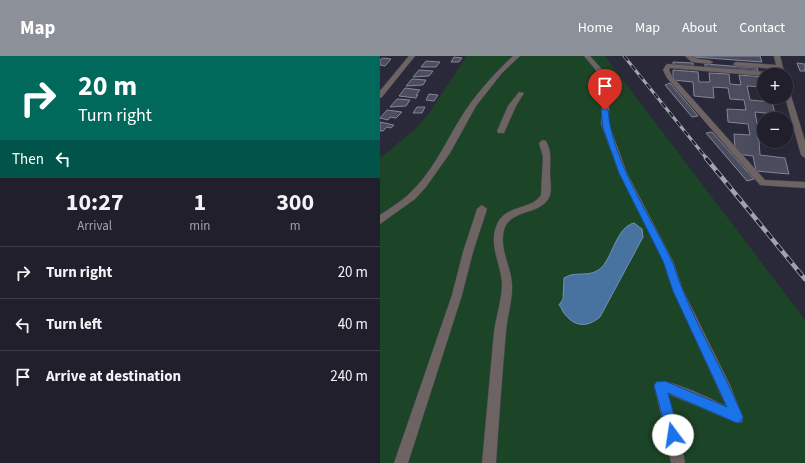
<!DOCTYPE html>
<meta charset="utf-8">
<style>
body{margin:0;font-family:"Source Sans 3",sans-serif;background:#2d2c37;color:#f1f3f6;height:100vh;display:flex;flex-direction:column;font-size:15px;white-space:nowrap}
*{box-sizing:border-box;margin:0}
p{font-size:13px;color:#a2a2a9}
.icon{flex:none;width:22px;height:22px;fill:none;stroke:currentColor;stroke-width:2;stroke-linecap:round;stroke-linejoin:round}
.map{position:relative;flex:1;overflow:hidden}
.sheet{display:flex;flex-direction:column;background:#201f2b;width:380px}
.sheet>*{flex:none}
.banner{background:#00695c;color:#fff;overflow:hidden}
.fabs{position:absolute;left:377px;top:12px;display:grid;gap:8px}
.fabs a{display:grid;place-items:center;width:36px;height:36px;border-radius:50%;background:#201f2b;box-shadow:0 4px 16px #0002,0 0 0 1px #3d3d47;font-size:20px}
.pin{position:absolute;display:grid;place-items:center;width:34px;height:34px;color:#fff;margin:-41px -17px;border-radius:50% 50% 50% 0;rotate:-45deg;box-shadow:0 0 4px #0007}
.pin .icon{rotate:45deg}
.me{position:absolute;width:44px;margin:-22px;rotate:346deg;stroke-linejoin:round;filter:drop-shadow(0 0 3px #0008)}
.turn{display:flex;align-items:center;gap:14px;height:84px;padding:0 12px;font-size:18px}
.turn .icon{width:52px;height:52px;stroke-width:2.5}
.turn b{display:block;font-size:28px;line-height:34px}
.then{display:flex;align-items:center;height:38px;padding:0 12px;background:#0003;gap:8px;font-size:15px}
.eta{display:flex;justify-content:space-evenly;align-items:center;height:68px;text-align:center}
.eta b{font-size:24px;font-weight:700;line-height:28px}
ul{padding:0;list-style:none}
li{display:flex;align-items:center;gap:12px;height:52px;padding:0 12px;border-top:1px solid #3d3d47}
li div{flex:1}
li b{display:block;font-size:15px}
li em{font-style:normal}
header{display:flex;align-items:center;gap:24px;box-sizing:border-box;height:56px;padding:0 20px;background:#8c9099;color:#fff}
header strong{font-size:19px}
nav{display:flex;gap:22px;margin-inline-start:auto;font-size:14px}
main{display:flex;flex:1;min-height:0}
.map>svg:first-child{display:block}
.green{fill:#1c4426}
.water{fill:#4873a0;stroke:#7390b3}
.building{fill:#4b4d5f;stroke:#838599}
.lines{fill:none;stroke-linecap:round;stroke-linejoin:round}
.minor-casing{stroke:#464554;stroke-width:1}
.minor{fill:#6d6363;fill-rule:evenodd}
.rail-far1-casing{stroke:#a3a2af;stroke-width:3}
.rail-casing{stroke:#a3a2af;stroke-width:4.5}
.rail-far1{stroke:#201f2f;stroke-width:2;stroke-dasharray:6;stroke-linecap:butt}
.rail{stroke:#201f2f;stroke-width:3;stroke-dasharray:8;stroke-linecap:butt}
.route{fill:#1a73e8;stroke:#114b97}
</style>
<header>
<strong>Map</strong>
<nav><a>Home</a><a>Map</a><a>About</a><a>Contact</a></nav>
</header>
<main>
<section class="sheet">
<div class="banner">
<div class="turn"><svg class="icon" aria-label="right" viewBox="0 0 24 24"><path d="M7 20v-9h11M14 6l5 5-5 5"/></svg><div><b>20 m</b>Turn right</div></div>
<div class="then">Then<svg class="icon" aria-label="left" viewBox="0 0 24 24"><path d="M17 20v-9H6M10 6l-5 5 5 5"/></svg></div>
</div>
<div class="eta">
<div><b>10:27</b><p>Arrival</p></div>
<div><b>1</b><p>min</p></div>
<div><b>300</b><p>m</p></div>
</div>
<ul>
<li><svg class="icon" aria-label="right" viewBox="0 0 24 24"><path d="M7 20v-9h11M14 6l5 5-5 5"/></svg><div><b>Turn right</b></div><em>20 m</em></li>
<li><svg class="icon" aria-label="left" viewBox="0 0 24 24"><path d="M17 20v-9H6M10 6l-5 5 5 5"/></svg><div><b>Turn left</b></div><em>40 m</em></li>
<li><svg class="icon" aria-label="arrive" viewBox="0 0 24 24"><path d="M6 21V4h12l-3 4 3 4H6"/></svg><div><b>Arrive at destination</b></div><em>240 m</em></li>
</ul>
</section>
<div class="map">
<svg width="425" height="407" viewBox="0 0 425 407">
<rect width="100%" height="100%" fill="#2a2939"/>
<path class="green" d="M87,0H225L425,264V407H0V102L34,74L47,60Z"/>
<path class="water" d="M254,167L262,173L263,181L220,261C207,272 194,271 184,257C182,255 182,252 179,249L183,243L184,222C196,214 210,223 222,211C233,199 237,171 254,167Z"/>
<path class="building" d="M314,0H380L382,6L314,1Z
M74,1L82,2L79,6H71Z
M3,2L11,3L5,10L0,9V4Z
M46,5L60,6L56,11H41Z
M293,6L313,7V11L293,9Z
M417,7L425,8V15H420Z
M325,8L377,12L378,15L325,12Z
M39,14L53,15L49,20L33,21Z
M293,14L318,16L319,26H330L329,17L349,18L350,28L361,29L359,19L384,21V31L367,30L370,44L392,46L395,58L375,56L377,67L384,68V81H377L379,85L380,99L405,102L409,118L376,115L373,100L357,98L355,93L354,78L370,79L368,68L348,66L347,53L366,54L364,44L350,43L348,32L333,31L334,42L314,40L313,26L293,24Z
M32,23L46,24L43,29L26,30Z
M290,27L318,60L312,61L285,29Z
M25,32L40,34L36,39H38L36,42L19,40Z
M49,38L58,39L54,45L46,44Z
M17,43L30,44L26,50L10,51Z
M37,51H45L42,57H33Z
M7,54L22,56L16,62L10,61L8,64L0,62Z
M0,66L14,69L11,72L7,71L3,75H0Z
M332,76L374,123L367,125L326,77Z"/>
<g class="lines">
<defs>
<path id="minor" d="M29,0H35L2,41L0,42V35Z
M133,0H140L122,17L96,50L70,97L46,131L35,143L0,168V159C10,152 21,146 30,137C53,115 64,89 80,63C94,40 113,19 133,0Z
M204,0H210L220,11L229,25V68L247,117L293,205L303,234L350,329L363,361L362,366L357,367L288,338L300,379L305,407H291L286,379L274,330L276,326C288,321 333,344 346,350L293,235L283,205L239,117L221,68L223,25L215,13Z
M305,0H312C317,5 327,2 333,6L330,8L312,6Z
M394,0H400L405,19L384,20L290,12L289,14L292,20L385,124L425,126V132L380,129L287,22L283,14L286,9L288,8L398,17L397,13L356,10L353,8L356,6L396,9Z
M406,31L409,33L425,85V102L421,99L405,41Z
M139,36L144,37L136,50L124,77H118L117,75L128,50Z
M163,84L166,85C172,96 170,105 170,117C170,124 172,132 170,139C163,160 130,152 124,174C119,193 131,210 132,228C133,244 127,260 126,276C122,320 119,363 116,407H102C106,363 110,320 114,276C116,260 122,244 122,228C121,206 107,188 118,166C127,149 151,154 161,139L163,101L159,87Z
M102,149L107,153L93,196L82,239L28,407H14L72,239L83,196L97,153Z"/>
</defs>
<use href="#minor" class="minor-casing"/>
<use href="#minor" class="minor"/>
<defs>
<path id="rail-far1" d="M244,0L327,103"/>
<path id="rail" d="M326,102L425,223"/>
</defs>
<use href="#rail-far1" class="rail-far1-casing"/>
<use href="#rail" class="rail-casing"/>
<use href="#rail-far1" class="rail-far1"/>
<use href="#rail" class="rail"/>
</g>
<path class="route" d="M225,52L228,54C232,104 268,156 290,201C296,212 298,224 303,235C321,278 345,318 363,361L361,365L357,367L288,337L299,379L297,383L293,385L289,383L274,330L276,326L285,325L347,351L293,235L283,205L239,117L223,72L221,54Z"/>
</svg>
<div class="fabs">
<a>+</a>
<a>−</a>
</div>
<div class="pin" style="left:225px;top:54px;background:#d93025"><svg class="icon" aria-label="arrive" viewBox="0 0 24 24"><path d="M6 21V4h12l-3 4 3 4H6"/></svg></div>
<svg class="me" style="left:293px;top:379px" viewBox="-20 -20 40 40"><circle r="19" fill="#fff"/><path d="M0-13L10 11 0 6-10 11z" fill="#1a73e8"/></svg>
</div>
</main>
